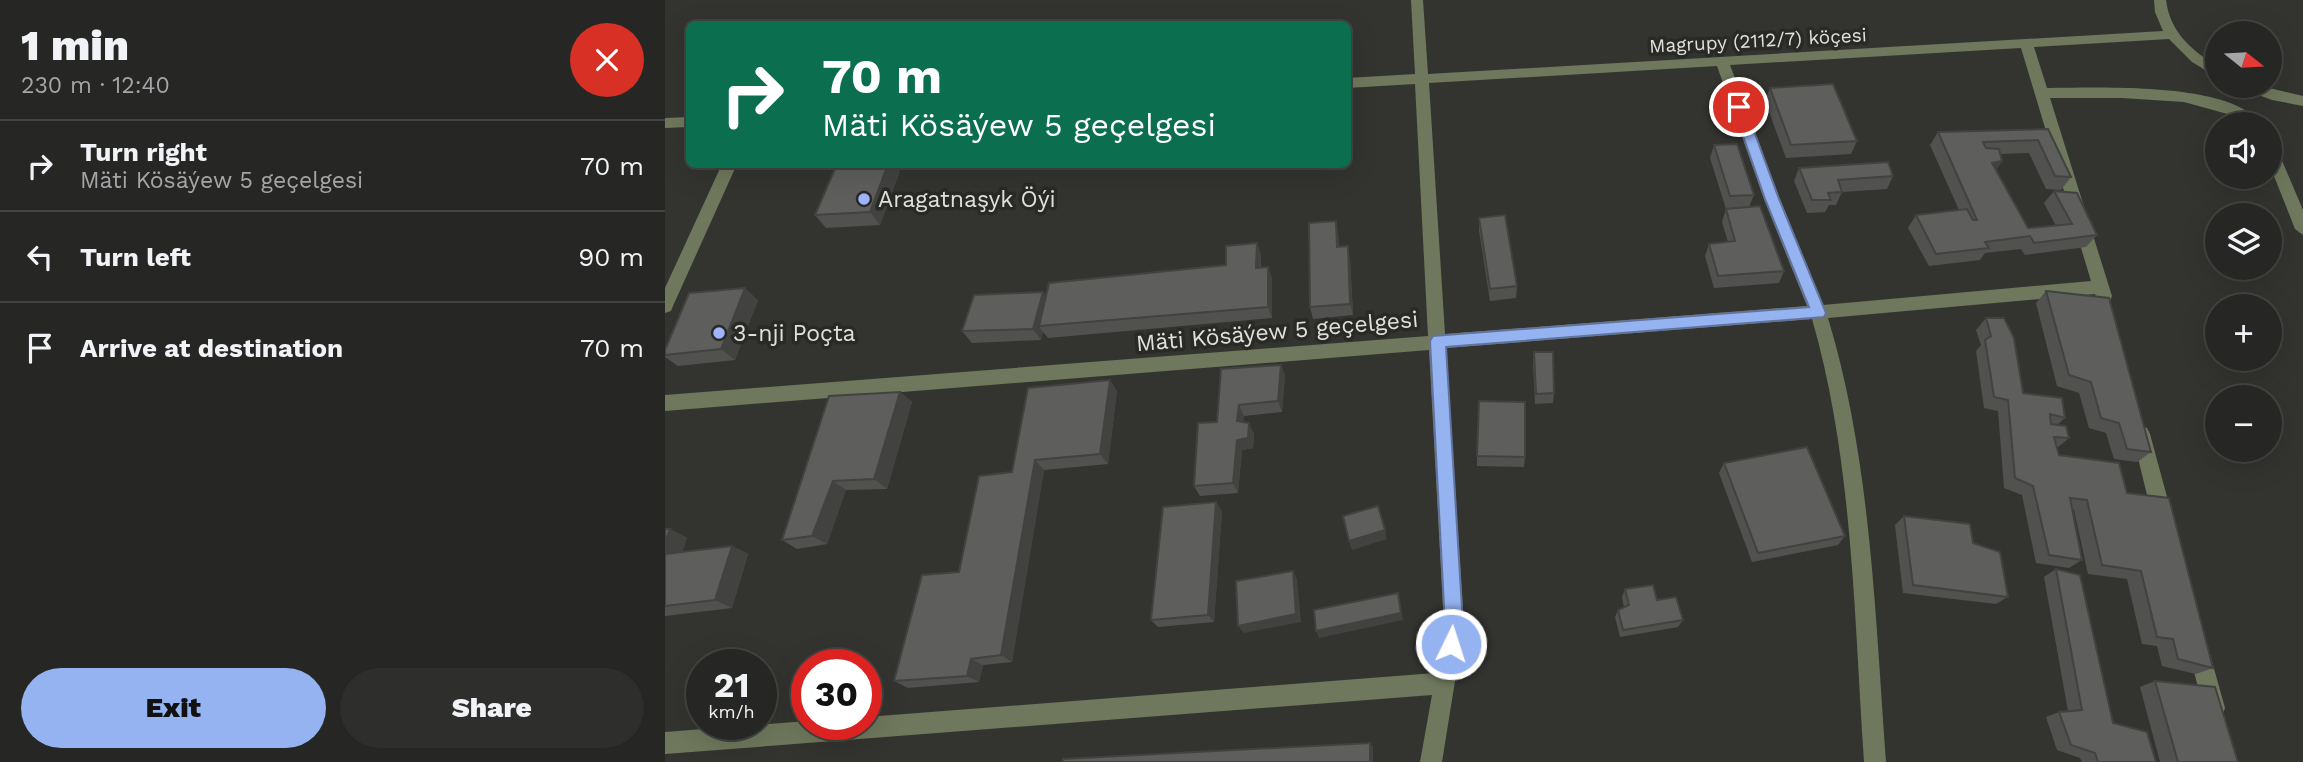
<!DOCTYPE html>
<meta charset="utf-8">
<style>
body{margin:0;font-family:"Work Sans",sans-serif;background:#2e2f2c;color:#f1f3f6;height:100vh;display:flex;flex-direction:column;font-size:26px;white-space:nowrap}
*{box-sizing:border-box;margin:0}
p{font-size:23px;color:#a4a5a6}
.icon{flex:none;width:38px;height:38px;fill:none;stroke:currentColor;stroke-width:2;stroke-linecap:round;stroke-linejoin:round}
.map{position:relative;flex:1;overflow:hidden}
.drawer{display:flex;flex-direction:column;background:#262724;width:665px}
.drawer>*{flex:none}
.banner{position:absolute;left:21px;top:21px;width:665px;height:147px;border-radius:10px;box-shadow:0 7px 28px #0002,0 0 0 2px #424441;background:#0b6e4f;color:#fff;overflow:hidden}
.needle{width:46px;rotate:108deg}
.controls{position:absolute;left:1540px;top:21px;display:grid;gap:14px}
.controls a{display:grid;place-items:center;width:77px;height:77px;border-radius:50%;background:#262724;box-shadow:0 7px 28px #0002,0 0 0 2px #424441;font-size:35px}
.speed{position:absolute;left:21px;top:649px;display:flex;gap:14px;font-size:35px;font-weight:700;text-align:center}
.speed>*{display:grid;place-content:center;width:91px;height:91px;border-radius:50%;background:#262724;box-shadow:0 7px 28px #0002,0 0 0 2px #424441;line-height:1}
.speed small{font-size:18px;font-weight:400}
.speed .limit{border:10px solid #d22;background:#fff;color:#111}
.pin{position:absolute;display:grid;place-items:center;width:60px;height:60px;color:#fff;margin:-30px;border:4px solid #fff;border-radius:50%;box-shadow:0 2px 7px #0007}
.me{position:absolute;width:77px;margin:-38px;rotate:4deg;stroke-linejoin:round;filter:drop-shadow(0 0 5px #0008)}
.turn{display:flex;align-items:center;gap:24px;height:147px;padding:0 21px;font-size:32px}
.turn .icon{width:91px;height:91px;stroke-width:2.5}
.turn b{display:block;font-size:49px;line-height:60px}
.round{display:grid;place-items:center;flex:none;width:74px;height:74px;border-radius:37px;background:#2e2f2c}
.summary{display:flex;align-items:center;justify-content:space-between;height:119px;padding:0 21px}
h1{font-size:42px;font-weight:800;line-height:52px}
.button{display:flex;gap:14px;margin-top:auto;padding:14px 21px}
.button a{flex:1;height:80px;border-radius:42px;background:#95b2f1;color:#111;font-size:28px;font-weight:800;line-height:80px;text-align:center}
.button a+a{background:#2e2f2c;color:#f1f3f6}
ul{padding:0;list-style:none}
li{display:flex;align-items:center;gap:21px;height:91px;padding:0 21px;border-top:2px solid #424441}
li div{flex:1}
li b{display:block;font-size:26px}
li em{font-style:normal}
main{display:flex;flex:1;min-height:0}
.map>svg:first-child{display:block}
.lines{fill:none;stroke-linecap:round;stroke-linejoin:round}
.minor{fill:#6f785c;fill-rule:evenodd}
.wall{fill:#51524f}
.shaded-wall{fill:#424240}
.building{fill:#5e5f5c;stroke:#424240;stroke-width:2}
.route{fill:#95b2f1;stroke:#61749d;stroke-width:2}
.poi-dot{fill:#9eb4fd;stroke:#292a26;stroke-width:2.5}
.labels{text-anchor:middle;stroke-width:7;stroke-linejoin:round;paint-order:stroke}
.far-street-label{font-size:19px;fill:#dfe0dd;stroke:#292a26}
.poi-label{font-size:23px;fill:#dfe0dd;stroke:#292a26;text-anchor:start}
.street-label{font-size:23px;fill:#dfe0dd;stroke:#292a26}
</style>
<main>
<section class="drawer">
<div class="summary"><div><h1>1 min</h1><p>230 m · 12:40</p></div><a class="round" style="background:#d93025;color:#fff"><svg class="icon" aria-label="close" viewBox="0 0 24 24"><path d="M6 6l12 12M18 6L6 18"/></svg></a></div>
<ul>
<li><svg class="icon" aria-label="right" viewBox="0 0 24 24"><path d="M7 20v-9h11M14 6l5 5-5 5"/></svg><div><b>Turn right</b><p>Mäti Kösäýew 5 geçelgesi</p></div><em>70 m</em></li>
<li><svg class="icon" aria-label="left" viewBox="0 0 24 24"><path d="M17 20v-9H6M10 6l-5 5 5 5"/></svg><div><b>Turn left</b></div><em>90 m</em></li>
<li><svg class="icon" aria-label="arrive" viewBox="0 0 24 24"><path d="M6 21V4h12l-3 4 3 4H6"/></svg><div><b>Arrive at destination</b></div><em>70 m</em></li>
</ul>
<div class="button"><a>Exit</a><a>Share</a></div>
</section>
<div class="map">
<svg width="1638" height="762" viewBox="0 0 1638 762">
<rect width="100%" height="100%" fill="#333430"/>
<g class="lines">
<path class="minor" d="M746,0H758L763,74L1498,31L1490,12L1489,0H1501C1505,32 1526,50 1552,66V77L1527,62L1504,39L1369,47L1382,88C1429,88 1568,81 1595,124H1578L1566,115L1519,102L1457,98H1385L1447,296L1445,301H1433L1430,294L1163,318C1206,460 1210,614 1221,762H1199C1189,615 1188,461 1147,319L781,348L799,625L777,762H755L767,695L0,754V732L142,721V724H201V717L770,673L779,625L764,350L0,411V395L763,336L750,84L682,88V78L750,74ZM1356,48L1426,281L1158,305L1115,199L1065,65ZM1052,66L1099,199L1142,306L780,334L764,83Z
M1575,86H1596L1638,96V106L1607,100L1577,89Z
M24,117V127L0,128V118Z
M1605,144L1612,149L1638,210V235L1630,229L1605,166Z
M57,164H72L8,306L6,311L0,313V288Z
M1476,426L1482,428L1485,434L1508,519L1505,525L1498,528L1491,525L1488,519L1467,434L1470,428Z
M1533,637L1540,640L1543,647L1560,708L1557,716L1549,719L1541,716L1538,708L1523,647L1526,640Z"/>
</g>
<path class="wall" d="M1105,88L1192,141L1186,154L1121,158L1100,101Z
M1383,129L1406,177L1396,190L1381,189L1364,153L1335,154L1337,161L1331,170L1363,228L1391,226L1379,203L1389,191L1432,235L1421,247L1360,255L1356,249L1320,253L1315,260L1264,266L1243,228L1251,215L1294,210L1265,145L1273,132Z
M1049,145L1089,195L1084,207L1119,271L1114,283L1049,288L1040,256L1044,244L1063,242L1057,222L1061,209L1045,158Z
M1134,168L1228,176L1222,189L1177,192L1171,205H1164L1160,212L1142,213L1129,181Z
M235,171L215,225L161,228L150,215Z
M814,218L852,286L851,298L825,301L814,230Z
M673,233L674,247L685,259L688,315L648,319L645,307Z
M592,243L596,255V268L603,267L607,279V318L383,338L378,332L376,340L307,343L297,331L378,292L381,297L561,265Z
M1381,291L1486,452L1472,462L1449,459L1441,433L1424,428L1414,393L1392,386L1371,303Z
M93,300L70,360L13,366L0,357V350Z
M1321,318L1358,393L1400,418L1392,425L1404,438L1392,448L1394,455L1462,493L1548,668L1531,674L1497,666L1492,646L1477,644L1462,579L1423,574L1409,510L1407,509L1417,560L1404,568L1371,563L1357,495L1339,488L1333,411L1319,408L1311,351L1316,345L1311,330Z
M869,352L889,393L888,403L870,404L868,363Z
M616,365L620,376L617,412L579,416L578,422L589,434L588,448L577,450L573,493L535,496L529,486L552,422Z
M445,380L452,391L443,464L379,470L347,662L318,665L314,682L243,688L229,681L294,572L347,472Z
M235,392L247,402L222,489L181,490L162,544L132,549L117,540Z
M812,456L860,457L859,467L812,466Z
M1059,463L1180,536L1173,545L1087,562L1054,473Z
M557,511L549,622L493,627L486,620Z
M1239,516L1308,543L1343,597L1331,604L1238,593L1230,525Z
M0,529H5L22,538L17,552L67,546L83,554L67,608L0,616Z
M1391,569L1448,723L1491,762H1417L1415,758L1392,750L1381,717L1394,712L1403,711L1379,577Z
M960,589L992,600L1018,620L1013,627L955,637L950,617L953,610L959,607L957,597Z
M1490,681L1573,762H1495L1475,687Z"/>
<path class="shaded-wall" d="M1337,161L1329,173L1327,163Z
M223,164H231L235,171L215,225L205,212Z
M671,221L673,233L675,259L672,247Z
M592,243L596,255L595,280L591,268Z
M683,246L685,259L688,315L685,304Z
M603,267L607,279V318L603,307Z
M80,288L93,300L70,360L56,349Z
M378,292L386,304L374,326L378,332L376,340L368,329Z
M616,365L620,376L617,412L613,401Z
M445,380L452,391L443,464L435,454Z
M235,392L247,402L222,489L209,479Z
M574,405L579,416L577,431L572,421Z
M584,423L589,434L588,448L577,450L573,493L568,483L572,440Z
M370,460L379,470L347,662L336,655Z
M168,481L181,490L162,544L147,536Z
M551,502L557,511L549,622L543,615Z
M5,529L22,538L13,563L0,557V542Z
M720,530L722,539L687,550L684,541Z
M67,546L83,554L67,608L50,600Z
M628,571L632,579L636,622L579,633L573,626Z
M733,593L738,620L654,638L651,631Z
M306,659L318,665L314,682L302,676Z
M705,743L708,747V762H705Z"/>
<path class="building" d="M1168,84L1192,141L1126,145L1105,88Z
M1383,129L1406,177L1390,176L1373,140L1318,142L1321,148L1334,149L1337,161L1327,163L1363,228L1407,224L1389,191L1412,193L1432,235L1369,243L1365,236L1320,242L1324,248L1271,254L1251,215L1302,209L1308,220H1312L1273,132Z
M1072,144L1089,195L1065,196L1049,145Z
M1223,162L1228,176L1173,180L1177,192L1163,193L1166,200H1147L1134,168Z
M172,164H223L205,212L150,215Z
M1095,206L1119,271L1053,276L1044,244L1070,241L1061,209Z
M840,215L852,286L825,289L814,218Z
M671,221L672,247L683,246L685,304L645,307L644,223Z
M592,243L591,268L603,267V307L374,326L384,283L561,265V246Z
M80,288L56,349L0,355V350L24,293Z
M1381,291L1444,298L1486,452L1462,449L1454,423L1436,418L1426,382L1404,375Z
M378,292L368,329L297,331L309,295Z
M1321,318H1339L1349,338L1358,393L1397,398L1400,418L1385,414L1386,424L1401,426L1404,438L1389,437L1394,455L1454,463L1462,493L1504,498L1548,668L1513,659L1508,639L1492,637L1476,571L1437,565L1422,500L1405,498L1417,560L1384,555L1368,486L1350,478L1343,400L1329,397L1320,340L1326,336Z
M869,352H888L889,393L871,394Z
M616,365L613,401L574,405L572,421L584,423L583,438L572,440L568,483L529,486L533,423L552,422L556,369Z
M445,380L435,454L370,460L336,655L306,659L302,676L229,681L257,575L294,572L314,476L347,472L363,388Z
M235,392L209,479L168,481L147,536L117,540L164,396Z
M814,401L860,402V457L812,456Z
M1142,447L1180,536L1093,553L1059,463Z
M551,502L543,615L486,620L498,507Z
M713,506L720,530L684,541L678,516Z
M1239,516L1305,524L1308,543L1335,552L1343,597L1248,585Z
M0,529H5L0,542Z
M67,546L50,600L0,606V554Z
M1391,569L1415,575L1448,723L1482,732L1491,762H1433L1430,753L1406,745L1394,712L1417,710Z
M628,571L631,614L573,626L571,581Z
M988,585L992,600L1011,597L1018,620L958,630L953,610L964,605L960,589Z
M733,593L736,613L651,631L649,610Z
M1490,681L1550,687L1573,762H1513Z
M705,743V762H398V759Z"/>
<path class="route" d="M1074,103L1080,107L1114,199L1161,313L1159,317L781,347L798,625L792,651L786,654L779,651L776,644L780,625L765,341L768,336L1144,307L1100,199L1068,107Z"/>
<g class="poi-dot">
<circle cx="199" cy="199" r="7"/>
<circle cx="54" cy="333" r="7"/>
</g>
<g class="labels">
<g class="far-street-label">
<text transform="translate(1093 40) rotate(-3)" y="7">Magrupy (2112/7) köçesi</text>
</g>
<g class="poi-label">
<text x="213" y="207">Aragatnaşyk Öýi</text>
<text x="68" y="341">3-nji Poçta</text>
</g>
<g class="street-label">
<text transform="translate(612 331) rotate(-5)" y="8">Mäti Kösäýew 5 geçelgesi</text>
</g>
</g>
</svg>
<div class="controls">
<a><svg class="needle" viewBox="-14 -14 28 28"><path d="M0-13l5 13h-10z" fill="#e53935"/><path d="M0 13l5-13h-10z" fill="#a4a5a6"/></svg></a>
<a><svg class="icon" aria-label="sound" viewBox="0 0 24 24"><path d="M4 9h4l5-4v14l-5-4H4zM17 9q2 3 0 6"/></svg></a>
<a><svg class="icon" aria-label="layers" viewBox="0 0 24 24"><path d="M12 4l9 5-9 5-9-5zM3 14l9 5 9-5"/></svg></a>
<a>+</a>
<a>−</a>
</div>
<div class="speed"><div>21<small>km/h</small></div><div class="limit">30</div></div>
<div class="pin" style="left:1074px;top:107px;background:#d93025"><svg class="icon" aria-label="arrive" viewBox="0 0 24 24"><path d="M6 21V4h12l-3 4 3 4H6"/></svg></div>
<svg class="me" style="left:786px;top:644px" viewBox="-20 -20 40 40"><circle r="17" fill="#95b2f1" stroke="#fff" stroke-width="3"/><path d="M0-11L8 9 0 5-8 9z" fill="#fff"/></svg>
<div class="banner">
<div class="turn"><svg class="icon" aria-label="right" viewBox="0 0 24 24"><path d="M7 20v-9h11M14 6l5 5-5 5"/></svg><div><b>70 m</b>Mäti Kösäýew 5 geçelgesi</div></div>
</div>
</div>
</main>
